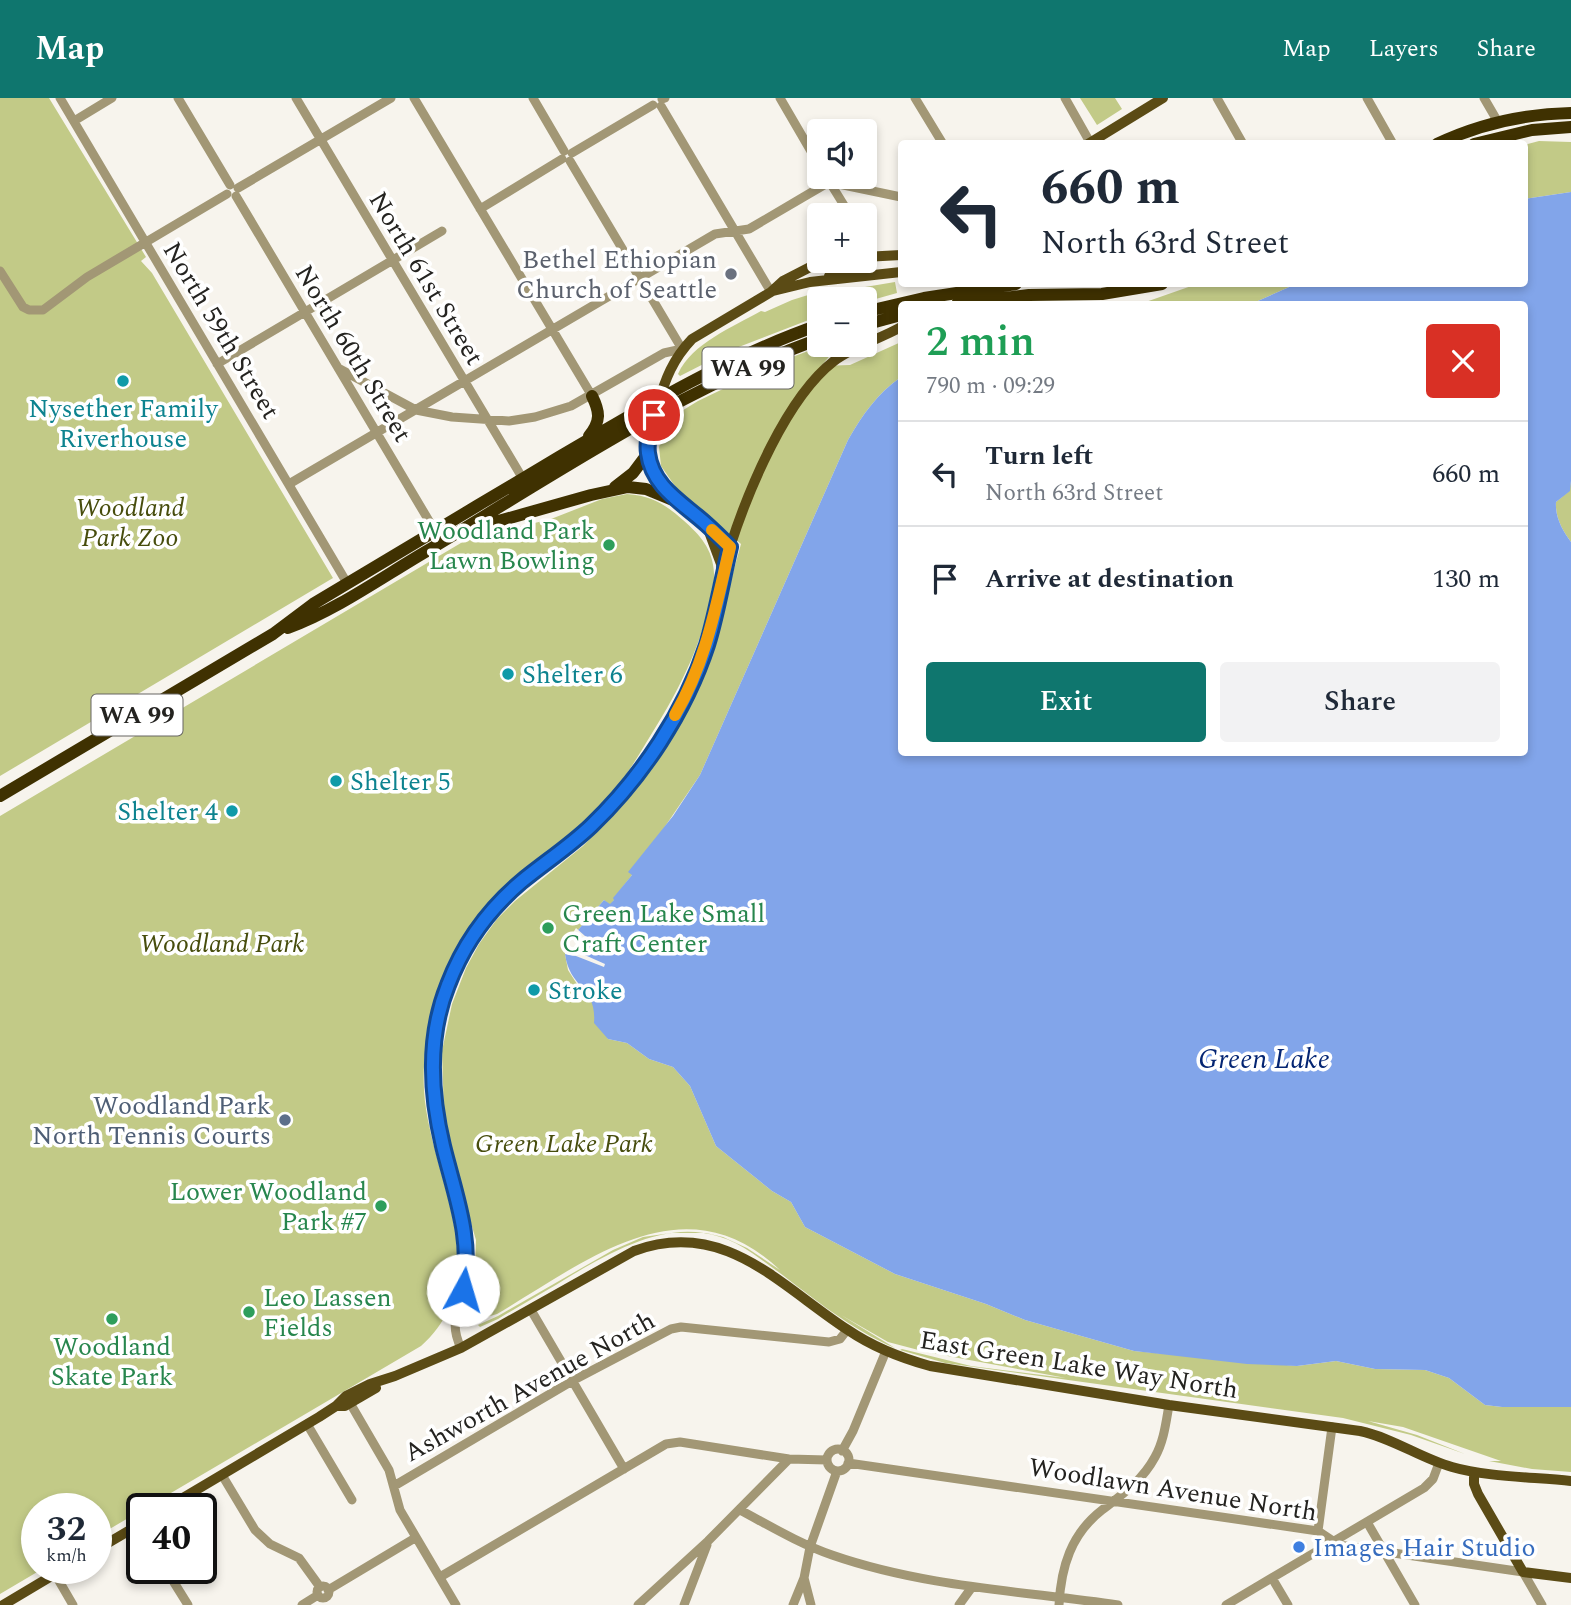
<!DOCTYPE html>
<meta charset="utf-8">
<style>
body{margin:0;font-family:Spectral,serif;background:#f2f2f3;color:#1f2937;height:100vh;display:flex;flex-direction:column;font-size:26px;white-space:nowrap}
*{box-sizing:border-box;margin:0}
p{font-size:23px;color:#747a83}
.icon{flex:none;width:38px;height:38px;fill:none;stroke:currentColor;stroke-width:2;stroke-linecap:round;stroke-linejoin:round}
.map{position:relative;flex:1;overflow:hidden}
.details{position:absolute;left:898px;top:203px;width:630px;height:455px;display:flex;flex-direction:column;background:#fff;border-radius:7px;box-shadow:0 4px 10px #0003}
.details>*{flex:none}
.guide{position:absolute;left:898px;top:42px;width:630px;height:147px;border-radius:7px;box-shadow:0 4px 10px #0003;background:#fff;color:#1f2937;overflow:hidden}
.buttons{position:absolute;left:807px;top:21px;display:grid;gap:14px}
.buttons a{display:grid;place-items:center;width:70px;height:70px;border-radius:7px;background:#fff;box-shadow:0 4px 10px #0003;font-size:35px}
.speed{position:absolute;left:21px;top:1395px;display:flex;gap:14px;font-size:35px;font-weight:700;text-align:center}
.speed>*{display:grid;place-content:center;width:91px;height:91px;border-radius:50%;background:#fff;box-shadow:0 4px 10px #0003;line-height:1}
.speed small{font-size:18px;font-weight:400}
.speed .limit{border:4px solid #111;border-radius:10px;background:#fff;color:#111}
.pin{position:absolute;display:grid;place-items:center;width:60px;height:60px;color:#fff;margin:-30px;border:4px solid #fff;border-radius:50%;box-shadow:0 2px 7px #0007}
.me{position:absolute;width:77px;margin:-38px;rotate:6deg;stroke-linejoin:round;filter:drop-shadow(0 0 5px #0008)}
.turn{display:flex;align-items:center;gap:24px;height:147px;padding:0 28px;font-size:32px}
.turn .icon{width:91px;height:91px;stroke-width:2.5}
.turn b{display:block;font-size:49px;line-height:60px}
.round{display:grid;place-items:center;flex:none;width:74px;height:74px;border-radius:7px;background:#f2f2f3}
.head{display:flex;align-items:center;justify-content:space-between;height:119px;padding:0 28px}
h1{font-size:42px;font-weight:600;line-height:52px;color:#1e9e55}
.button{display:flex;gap:14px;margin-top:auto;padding:14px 28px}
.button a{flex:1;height:80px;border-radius:7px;background:#0f766e;color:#fff;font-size:28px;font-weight:600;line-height:80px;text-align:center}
.button a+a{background:#f2f2f3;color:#1f2937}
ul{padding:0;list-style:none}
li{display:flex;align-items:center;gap:21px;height:105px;padding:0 28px;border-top:2px solid #e0e1e3}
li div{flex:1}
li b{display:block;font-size:26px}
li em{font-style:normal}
header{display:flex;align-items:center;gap:42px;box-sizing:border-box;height:98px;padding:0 35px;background:#0f766e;color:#fff}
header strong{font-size:33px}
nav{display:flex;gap:38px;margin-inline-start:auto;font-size:24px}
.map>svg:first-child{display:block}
.green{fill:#c2ca87}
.water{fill:#82a5ea}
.pier{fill:#f7f4ed}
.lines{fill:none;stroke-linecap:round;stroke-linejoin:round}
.minor{stroke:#a29775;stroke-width:9}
.major{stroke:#5b4b15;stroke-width:10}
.highway{stroke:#3f3101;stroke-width:12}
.route-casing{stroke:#114b97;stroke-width:18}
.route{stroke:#1a73e8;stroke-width:12}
.slow{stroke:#f59e0b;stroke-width:12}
.worship-dot{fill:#6b7280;stroke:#fff;stroke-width:2.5}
.culture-dot{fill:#0f9aa8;stroke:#fff;stroke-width:2.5}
.leisure-dot{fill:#2e9e5b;stroke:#fff;stroke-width:2.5}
.service-dot{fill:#5c6f8a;stroke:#fff;stroke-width:2.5}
.shop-dot{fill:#3f7fe0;stroke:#fff;stroke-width:2.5}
.labels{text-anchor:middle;stroke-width:7;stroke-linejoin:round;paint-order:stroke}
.shield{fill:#fff;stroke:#666563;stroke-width:2}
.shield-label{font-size:24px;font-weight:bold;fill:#242320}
.worship-label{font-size:26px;fill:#5b616d;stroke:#fff;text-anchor:end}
.street-label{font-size:26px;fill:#242320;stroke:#fff}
.culture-label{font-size:26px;fill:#0d838f;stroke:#fff;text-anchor:start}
.park-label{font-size:26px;font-style:italic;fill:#474d0d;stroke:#fff}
.leisure-label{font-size:26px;fill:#27864d;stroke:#fff;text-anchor:end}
.service-label{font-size:26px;fill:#4e5e75;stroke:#fff;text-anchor:end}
.shop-label{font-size:26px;fill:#366cbe;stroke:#fff;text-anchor:start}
.water-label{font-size:28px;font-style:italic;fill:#042573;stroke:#fff}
</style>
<header>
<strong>Map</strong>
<nav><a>Map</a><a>Layers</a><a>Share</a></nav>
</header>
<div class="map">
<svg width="1571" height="1507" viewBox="0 0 1571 1507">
<rect width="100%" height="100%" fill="#f7f4ed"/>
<path class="green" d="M0,0H49L146,159L141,163L152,175L333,480L0,678Z
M1080,0H1115L1122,11L1097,27Z
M1539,43L1571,44V94L1524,101V47Z
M895,184L897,195L865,204L864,201H819V218L731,252L680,278L678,276C692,245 733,229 761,213L765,214L792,202L821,193L853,191Z
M1197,186H1296L1251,206H1140Z
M901,244V279C877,296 863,316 848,342L700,677L632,777L614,800L615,801L610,807L604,802L578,832L565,856L568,872L577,886L590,897L608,941L627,945L649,961L673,969L690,988L716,1048L772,1093L791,1104L805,1129L895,1176L986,1206L1025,1222L1134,1253L1297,1268L1336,1263L1375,1271L1425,1272L1449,1280L1485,1307L1502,1309H1571V1374L1532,1371L1489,1363H1501L1403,1329L1368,1323L1417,1337L1465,1356L1411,1337L1343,1320L945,1265L900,1252L902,1251L971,1268L1066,1280L926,1254L888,1244L841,1217L895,1250C842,1228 799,1187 752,1155C689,1111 629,1144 572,1177C548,1192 523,1206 498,1221L480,1229L478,1227L498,1218L613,1152L643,1139L671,1135H706L723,1139L747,1150L780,1172C684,1081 587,1163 497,1216L487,1219L483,1218L474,1200L476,1142L453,1064L444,1017L442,953L452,906L466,870L479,846L497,821L515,803L583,748L628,701L677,631L704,579L741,446L677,391L661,368L659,349L667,322L698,303L779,264L824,247H850L834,253L821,268L850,267Z
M1571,383V444C1563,433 1555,420 1556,404L1569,393Z
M627,396C652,398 665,406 683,422C700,437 713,451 714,475C715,481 712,489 711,496C702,550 675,599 646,645C637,660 628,675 617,689C605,704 591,719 577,732C561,747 540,759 522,773C499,791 478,816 464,841C438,888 421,937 424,992C428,1074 500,1178 421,1248L96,1439V1410H37V1470H44L0,1496V718L466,442L551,421L602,401Z"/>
<path class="water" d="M1571,94V383L1570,393L1556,404C1555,420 1563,433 1571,444V1309H1502L1485,1307L1449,1280L1425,1272L1375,1271L1336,1263L1297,1268L1247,1266L1134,1253L1025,1222L986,1206L895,1176L805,1129L791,1104L772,1093L716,1048L690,988L673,969L649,961L627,945L608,941L594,925C597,888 570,892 565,856L578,832L604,802L610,806L614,802L613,800L632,777L628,774L673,718L700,677L848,342C863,316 877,296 901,279V654H1524V206H1251L1296,186H1524V101Z"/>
<path class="pier" d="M576,830L585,838L612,850L610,854L583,842L578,854L605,866L604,869L576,858L565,856L566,846Z"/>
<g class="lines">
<path class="minor" d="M60,0L347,485
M178,0L230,87
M296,0L523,381
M414,0L592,298
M533,0L564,53
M780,0L819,67
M915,0L943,46
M1065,0L1091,46
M1217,0L1243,46
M1367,0L1393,46
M1484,0L1498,24
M662,1L665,0
M661,8L771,194
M74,23L112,0
M572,55L653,7
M829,83L850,117
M238,90L391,0
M236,98L435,433
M480,111L562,61
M0,173L23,209L29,212H43L87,179L227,96
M217,266L442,133
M338,270L416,312L452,319L509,323L535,319L571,308L664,255L682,251L570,63
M289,386L715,136L749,131L829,84L901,99
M531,1212L624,1371
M461,1250C448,1223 460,1211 465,1184C468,1167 468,1149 465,1131C454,1072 428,1016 433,955C438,889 470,827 520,785C554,757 591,732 619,698C656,652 689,603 707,547C717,515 722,482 730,449
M350,1305L389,1372L400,1412L456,1507
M307,1326L352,1402
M827 1362a11 11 0 1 1 22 0a11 11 0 1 1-22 0Z
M842,1353L853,1333L886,1253
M848,1365L1318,1433L1339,1447L1523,1474L1542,1507
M222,1377L255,1432L270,1446L299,1460L320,1489
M394,1388L572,1283L671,1231L681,1229L829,1244L840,1241L847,1232
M740,1412C770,1428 800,1446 832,1457C924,1489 1022,1493 1118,1507
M1367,1424L1415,1507
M1318,1433L1332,1329
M165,1470L188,1507
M55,1476L73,1507
M440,1479L666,1346L680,1344L789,1361L827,1362
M804,1480L811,1507
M1272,1480L1288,1507
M317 1494a6 6 0 1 1 12 0a6 6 0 1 1-12 0Z
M328,1492L415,1440
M302,1507L318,1497
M638,1507L708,1443L789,1361
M684,1507L707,1447
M793,1507L804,1480L810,1449L837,1373
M959,1507L972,1489
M1059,1507C1061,1469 1071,1436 1102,1412C1123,1396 1142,1383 1155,1359C1164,1343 1166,1324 1169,1307
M1226,1507L1424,1390L1433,1381L1439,1365"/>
<path class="major" d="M1088,46L1163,0
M864,159L901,157
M835,163L818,165L783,183L771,194L692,241C673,261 665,281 658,307C653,322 646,338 648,354C651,387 680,404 703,423C712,431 721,440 730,449C748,393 786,300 834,263C854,248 880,241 901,229
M829,178L847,170L856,163
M773,193L810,184L901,174
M708,431L721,466L722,484
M336,1308H345L376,1290
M1474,1374V1386L1478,1396L1523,1474L1571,1480
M166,1410L319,1319L336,1308L346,1298L370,1286L395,1278L461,1250L634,1153C724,1120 779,1187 848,1232C873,1249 901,1260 930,1268L1169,1307L1360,1333C1393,1340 1420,1360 1452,1369C1486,1379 1535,1379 1571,1383
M96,1452L142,1425
M3,1507L65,1470"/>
<path class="highway" d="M1437,46C1479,26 1524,16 1571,15
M1474,46L1532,32L1571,29
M957,206L1029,197L1102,196L1162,186
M864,214L924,200L1016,186
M864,227L901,217
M589,338C601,323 600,314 592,298
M615,389L633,375L648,355
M474,430L591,397L628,389L646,391L680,405
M288,530C339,511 385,477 432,450C557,375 681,291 819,241
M0,698L273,536L313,506C394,457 477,408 559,359C642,310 727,259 819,227"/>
</g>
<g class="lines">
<defs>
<path id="route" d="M463,1192C473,1141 455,1097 443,1048C430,994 427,939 448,887C463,847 488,812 521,784C544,765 569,749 591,728C642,679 685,614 707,547C717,515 722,482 730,449C722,441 714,433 706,426C683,405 652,389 648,355C646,342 651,329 654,317"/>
</defs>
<use href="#route" class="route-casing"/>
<use href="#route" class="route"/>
<path class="slow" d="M675,617C706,564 716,508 730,449L712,432"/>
</g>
<circle class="worship-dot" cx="731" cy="176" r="7"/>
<g class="culture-dot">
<circle cx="123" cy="283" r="7"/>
<circle cx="508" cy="576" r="7"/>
<circle cx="336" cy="683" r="7"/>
<circle cx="232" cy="713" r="7"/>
<circle cx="534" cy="892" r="7"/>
</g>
<g class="leisure-dot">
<circle cx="609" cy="447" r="7"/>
<circle cx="548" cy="830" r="7"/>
<circle cx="381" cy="1108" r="7"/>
<circle cx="249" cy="1214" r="7"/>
<circle cx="112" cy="1221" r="7"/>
</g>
<circle class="service-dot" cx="285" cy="1022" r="7"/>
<circle class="shop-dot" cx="1299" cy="1449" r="7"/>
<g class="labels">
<g class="shield">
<rect x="702.5" y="249.5" width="91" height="41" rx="5"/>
<rect x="91.5" y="596.5" width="91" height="41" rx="5"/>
</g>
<g class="shield-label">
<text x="748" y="278">WA 99</text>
<text x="137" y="625">WA 99</text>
</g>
<g class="worship-label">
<text x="717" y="170">Bethel Ethiopian<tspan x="717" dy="30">Church of Seattle</tspan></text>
</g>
<g class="street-label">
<text transform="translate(427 180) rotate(59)" y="9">North 61st Street</text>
<text transform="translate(222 232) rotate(59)" y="9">North 59th Street</text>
<text transform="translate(354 255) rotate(59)" y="9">North 60th Street</text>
<text transform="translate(1079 1266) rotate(9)" y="9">East Green Lake Way North</text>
<text transform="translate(529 1288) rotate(-29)" y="9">Ashworth Avenue North</text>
<text transform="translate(1173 1391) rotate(9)" y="9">Woodlawn Avenue North</text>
</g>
<g class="culture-label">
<text x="123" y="319" text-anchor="middle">Nysether Family<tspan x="123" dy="30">Riverhouse</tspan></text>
<text x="522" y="585">Shelter 6</text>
<text x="350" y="692">Shelter 5</text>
<text x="218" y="722" text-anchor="end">Shelter 4</text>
<text x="548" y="901">Stroke</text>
</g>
<g class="park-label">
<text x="130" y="418">Woodland<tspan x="130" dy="30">Park Zoo</tspan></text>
<text x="222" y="854">Woodland Park</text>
<text x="564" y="1054">Green Lake Park</text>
</g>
<g class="leisure-label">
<text x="595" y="441">Woodland Park<tspan x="595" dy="30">Lawn Bowling</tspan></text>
<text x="562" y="824" text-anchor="start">Green Lake Small<tspan x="562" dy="30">Craft Center</tspan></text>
<text x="367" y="1102">Lower Woodland<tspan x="367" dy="30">Park #7</tspan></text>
<text x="263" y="1208" text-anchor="start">Leo Lassen<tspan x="263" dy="30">Fields</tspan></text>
<text x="112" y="1257" text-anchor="middle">Woodland<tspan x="112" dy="30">Skate Park</tspan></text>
</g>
<g class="service-label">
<text x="271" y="1016">Woodland Park<tspan x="271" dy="30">North Tennis Courts</tspan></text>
</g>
<g class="shop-label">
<text x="1313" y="1458">Images Hair Studio</text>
</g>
<g class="water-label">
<text x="1264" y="970">Green Lake</text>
</g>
</g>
</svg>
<div class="buttons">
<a><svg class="icon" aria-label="sound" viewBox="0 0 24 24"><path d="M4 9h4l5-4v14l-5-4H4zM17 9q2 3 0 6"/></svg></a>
<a>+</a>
<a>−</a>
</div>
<div class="speed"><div>32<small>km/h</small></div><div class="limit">40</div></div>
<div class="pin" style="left:654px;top:317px;background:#d93025"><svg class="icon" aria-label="arrive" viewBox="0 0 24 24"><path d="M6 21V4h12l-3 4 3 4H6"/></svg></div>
<svg class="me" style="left:463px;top:1192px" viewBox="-20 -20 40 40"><circle r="19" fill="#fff"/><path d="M0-13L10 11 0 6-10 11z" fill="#1a73e8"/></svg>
<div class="guide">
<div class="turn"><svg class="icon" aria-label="left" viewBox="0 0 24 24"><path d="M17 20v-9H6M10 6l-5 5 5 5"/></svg><div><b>660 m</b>North 63rd Street</div></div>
</div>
<section class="details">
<div class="head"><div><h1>2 min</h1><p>790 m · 09:29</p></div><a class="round" style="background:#d93025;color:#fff"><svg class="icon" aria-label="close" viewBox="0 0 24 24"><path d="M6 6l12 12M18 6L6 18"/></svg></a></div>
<ul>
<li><svg class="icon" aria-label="left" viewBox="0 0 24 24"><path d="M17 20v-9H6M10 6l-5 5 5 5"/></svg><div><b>Turn left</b><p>North 63rd Street</p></div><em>660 m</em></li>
<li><svg class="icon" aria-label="arrive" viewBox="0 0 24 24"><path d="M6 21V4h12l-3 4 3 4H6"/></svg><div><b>Arrive at destination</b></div><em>130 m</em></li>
</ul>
<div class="button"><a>Exit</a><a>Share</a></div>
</section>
</div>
